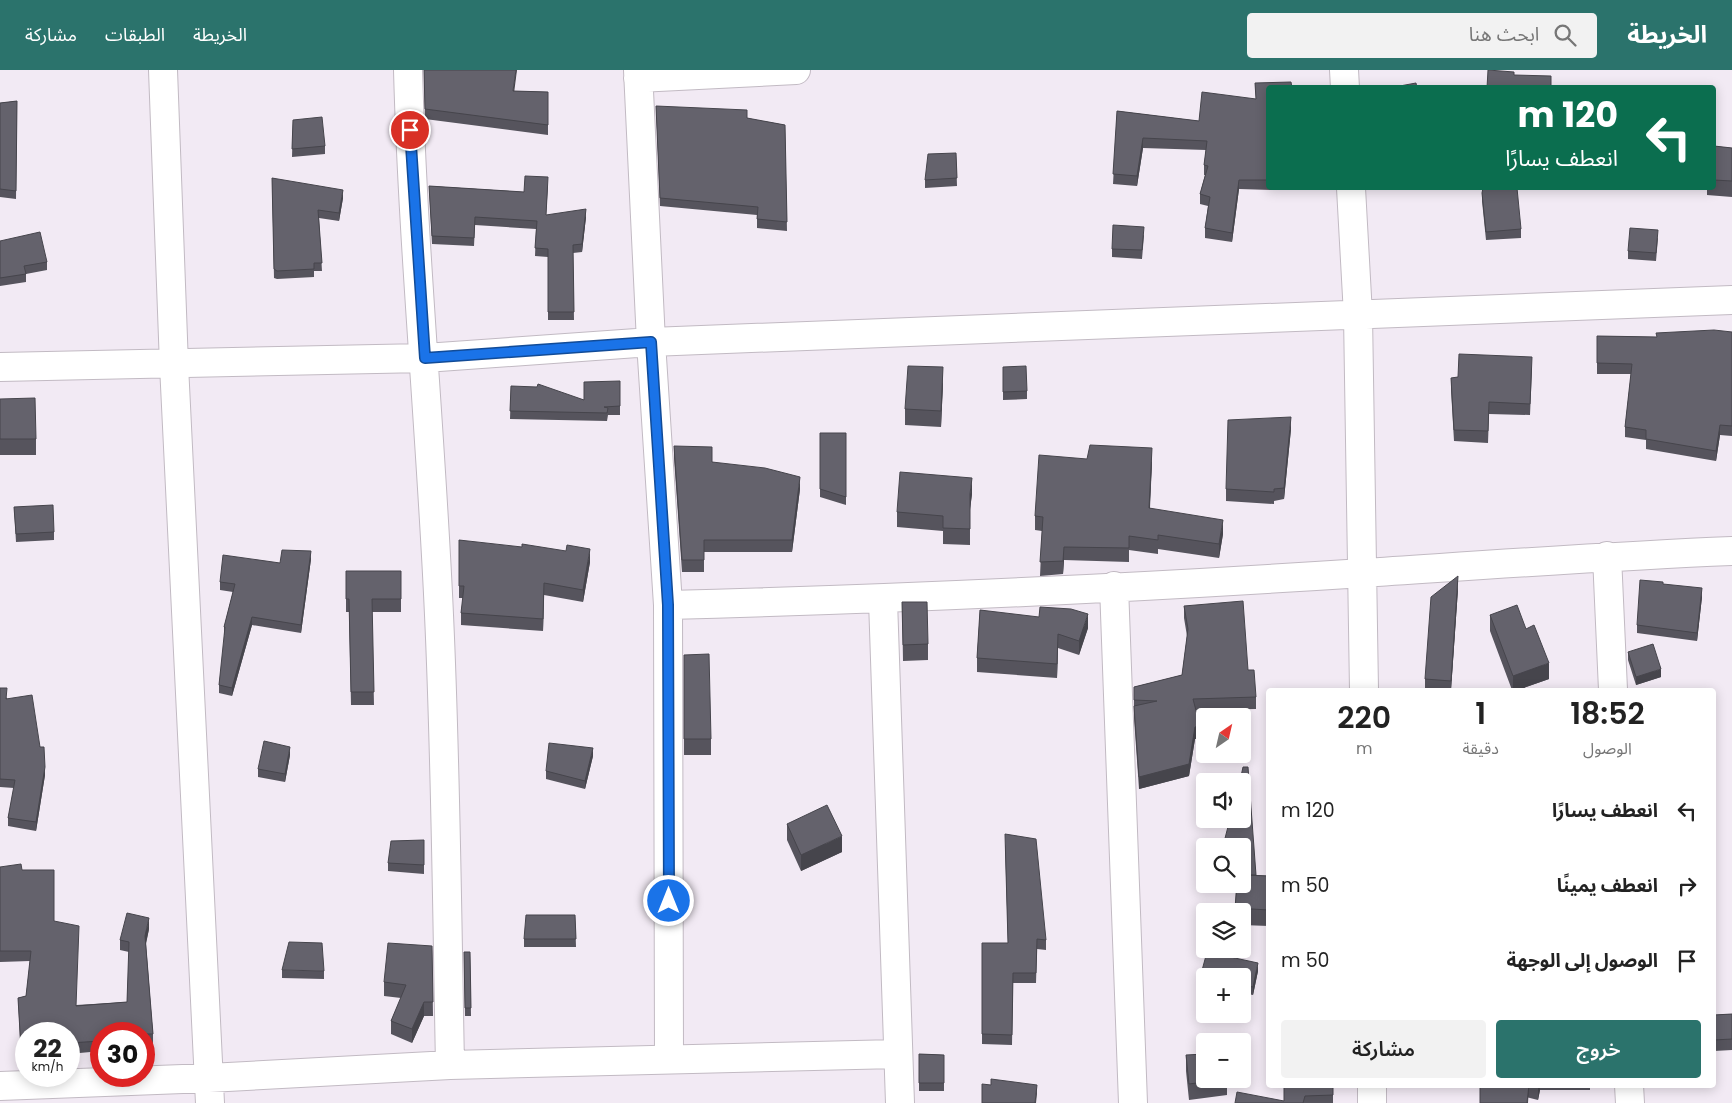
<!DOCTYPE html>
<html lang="ar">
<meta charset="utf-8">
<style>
body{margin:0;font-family:Poppins,"Noto Sans Arabic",sans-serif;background:#f2f2f2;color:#222;direction:rtl;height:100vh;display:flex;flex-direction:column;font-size:19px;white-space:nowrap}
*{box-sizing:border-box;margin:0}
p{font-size:16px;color:#767676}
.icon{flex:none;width:28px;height:28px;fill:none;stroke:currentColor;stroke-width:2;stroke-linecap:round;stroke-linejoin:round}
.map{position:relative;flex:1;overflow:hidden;direction:ltr}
.panel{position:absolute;left:1266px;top:618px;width:450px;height:400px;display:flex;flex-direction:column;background:#fff;border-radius:5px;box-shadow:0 2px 12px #0003;direction:rtl}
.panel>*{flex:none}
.banner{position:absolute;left:1266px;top:15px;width:450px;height:105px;border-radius:5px;box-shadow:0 2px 12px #0003;direction:rtl;background:#0b6e4f;color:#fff;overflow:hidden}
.needle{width:32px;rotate:34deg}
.buttons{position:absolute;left:1196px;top:638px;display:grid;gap:10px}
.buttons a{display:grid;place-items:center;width:55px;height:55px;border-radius:5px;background:#fff;box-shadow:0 2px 12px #0003;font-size:25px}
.speed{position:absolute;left:15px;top:952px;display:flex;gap:10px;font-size:25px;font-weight:700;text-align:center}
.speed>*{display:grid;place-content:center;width:65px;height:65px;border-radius:50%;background:#fff;box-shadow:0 2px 12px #0003;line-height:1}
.speed small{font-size:12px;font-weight:400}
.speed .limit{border:8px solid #d22;background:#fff;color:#111}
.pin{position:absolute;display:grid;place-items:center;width:42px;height:42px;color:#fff;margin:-21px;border:2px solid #fff;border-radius:50%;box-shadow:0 1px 5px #0007}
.me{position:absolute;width:55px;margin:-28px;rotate:0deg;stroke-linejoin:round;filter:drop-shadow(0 0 4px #0008)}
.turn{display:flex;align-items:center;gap:18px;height:105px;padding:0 15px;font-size:22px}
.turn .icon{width:65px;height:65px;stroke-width:2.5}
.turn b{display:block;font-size:35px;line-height:42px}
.eta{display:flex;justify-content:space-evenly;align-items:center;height:85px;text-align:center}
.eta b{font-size:30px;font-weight:600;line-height:35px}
.primary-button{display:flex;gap:10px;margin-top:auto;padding:10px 15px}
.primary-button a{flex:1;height:58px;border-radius:5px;background:#2b736c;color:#fff;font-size:20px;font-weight:600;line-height:58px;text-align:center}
.primary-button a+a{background:#f2f2f2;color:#222}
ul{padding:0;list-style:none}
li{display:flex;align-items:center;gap:15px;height:75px;padding:0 15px}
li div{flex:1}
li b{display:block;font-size:19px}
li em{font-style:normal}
header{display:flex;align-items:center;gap:30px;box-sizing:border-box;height:70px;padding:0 25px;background:#2b736c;color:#fff}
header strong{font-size:24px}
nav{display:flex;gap:28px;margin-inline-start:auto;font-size:18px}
.search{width:350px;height:45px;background:#f2f2f2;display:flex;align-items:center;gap:12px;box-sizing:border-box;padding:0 18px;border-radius:5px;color:#767676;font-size:19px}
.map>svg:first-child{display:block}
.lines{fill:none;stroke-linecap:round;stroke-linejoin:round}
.minor-casing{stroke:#c2bac3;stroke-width:30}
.minor{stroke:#fff;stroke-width:28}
.wall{fill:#56545d}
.shaded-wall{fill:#46454c}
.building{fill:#64626c;stroke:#46454c}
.route-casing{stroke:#114b97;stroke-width:12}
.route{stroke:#1a73e8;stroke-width:9}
</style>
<header>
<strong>الخريطة</strong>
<div class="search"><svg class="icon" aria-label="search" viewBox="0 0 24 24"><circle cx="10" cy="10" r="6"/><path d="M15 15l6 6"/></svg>ابحث هنا</div>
<nav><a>الخريطة</a><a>الطبقات</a><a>مشاركة</a></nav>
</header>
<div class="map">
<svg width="1732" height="1033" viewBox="0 0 1732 1033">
<rect width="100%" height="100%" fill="#f2eaf4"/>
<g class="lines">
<defs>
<path id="minor" d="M163,0L174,295L210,1033
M408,0C413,182 431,363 439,545C446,695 447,845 450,995
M638,0L651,272L668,535L669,989
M1344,0L1345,18
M638,8L796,0
M1351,118L1358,245L1364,620
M0,297L425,288L651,272L1732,230
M1607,486L1613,620
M1114,516L1133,1033
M883,530L900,1033
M668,535C900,529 1132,518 1363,503C1486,495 1609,486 1732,481
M1372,1015V1033
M1629,1015L1630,1033
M0,1016L209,1008L450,995L897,984"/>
</defs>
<use href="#minor" class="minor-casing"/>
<use href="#minor" class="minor"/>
</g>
<path class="wall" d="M424,0L515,21L548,22V65L425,49Z
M1255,13L1269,18V118H1272L1271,120L1239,119L1232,172L1205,168V158L1208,136L1200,134V124L1205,105H1204V95L1206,80L1143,78L1137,116L1113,114L1117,41L1199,51L1256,29Z
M17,31L16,129L0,127V33Z
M656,36L747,48L785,55L787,161L757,158V145L660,136Z
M293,50L325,76V84L292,87Z
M1714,76L1732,78V127L1707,125V118H1714Z
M956,83L957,116L925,118V110Z
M272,108L343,128L339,151L319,148L322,201H314V207L277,209L274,208Z
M429,116L524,122L548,116L546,145L586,147L582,182L573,183L574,250H548V187L535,186L536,159L475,155L474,176L432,174Z
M1483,118L1521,159V168L1486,170L1482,131Z
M1144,165L1142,189L1112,187V179Z
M1658,168L1656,191L1628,189V181Z
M0,171L47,192V200L26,204V212L0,216Z
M1732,262V366L1720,365L1716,391L1646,379V370L1625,367V357L1631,304H1597V266L1656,267Z
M1003,297L1027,321V329L1003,330Z
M1532,299L1530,345L1489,344L1488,373L1454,371L1451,320V308Z
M620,311V345H608L607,351L510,349L511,316L584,330Z
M943,313L941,357L905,355V339Z
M0,329L36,369V385H0Z
M1291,359L1284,429L1274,431V434L1226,431V419Z
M820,363H846V435L820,427Z
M674,376L712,392L800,419L792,482H704V502H682L674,388Z
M1087,389L1152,392L1150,438L1223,464L1219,488L1158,479V484L1129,480V492L1064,490L1063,504L1040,506L1042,461L1035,460V446Z
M972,424L970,438V475L943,474V461L897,457V442Z
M14,437L54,462V470L16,472Z
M459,470L590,492L583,532L544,525L543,561L461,555V543L463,528H459Z
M311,489L301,563L252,555L232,626L219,623V615L225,565H224V557L233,522L220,520V512L280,493Z
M346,501H401V542H372L374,635H351L349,542H346Z
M1663,514L1702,527L1697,571L1637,563V555Z
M1458,519L1451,620H1425V609Z
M902,532L928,574V590L903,591Z
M1184,536L1248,600L1256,627V639L1196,640L1200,668L1195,669L1189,706L1139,719L1134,648V617L1182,605L1187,566L1184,548Z
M980,540L1088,558L1079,585L1058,578L1057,608L977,602V588Z
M1490,545L1526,559L1549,609L1518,620H1512L1490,561Z
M1628,582L1661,607L1636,615L1628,590Z
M684,585L711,669V685H684Z
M0,618L40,677L45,705L36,761L8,756V748L14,718L0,717Z
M290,685L285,712L258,707V699Z
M593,686L585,719L546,709V701Z
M787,754L842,782L801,801L787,770Z
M424,770V804L388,801V793Z
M1005,774L1046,870V880L1037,879L1036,913H1013L1012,975L982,974V873H1008Z
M0,797L22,800L54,851L76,935L127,932L129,882L120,880V870L149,859L146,874L153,964V974L144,975V964H101V981L69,984V964H26V989H21L18,928L26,926L30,891L0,892Z
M1256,805L1269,806V856L1242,855V841H1235L1236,819H1209V814H1242Z
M575,845L576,877H524V869Z
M432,876L433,946H424L412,973L391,964V951L401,928L384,926V912Z
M464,882H470L471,946H465Z
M282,900L324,901V909L282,908Z
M1258,901L1253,925L1242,923V906H1205V914L1201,913V904Z
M1732,944V980L1714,981V945Z
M919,984L944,985V1021H919Z
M1186,985L1227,1009V1025L1189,1030L1186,1001Z
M1333,1015V1033H1235L1284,1031Z
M1480,1015H1590V1020H1540L1538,1030Z"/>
<path class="shaded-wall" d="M516,0H517L513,31V21Z
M1143,68V78L1137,116V106Z
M1239,110V119L1232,172V163Z
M343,120V128L339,151V143Z
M586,139V147L582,182V174Z
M943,297V313L941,357V341Z
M1291,347V359L1284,429V418Z
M1720,355V365L1716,391V381Z
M1152,378V392L1149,452V438Z
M800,407V419L792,482V470Z
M972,408V424L970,440V424Z
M1223,450V464L1219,488V474Z
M1064,477V490L1063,504V491Z
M590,479V492L583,532V520Z
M311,481V489L301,563V555Z
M1458,506V519L1451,620V611Z
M544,513V525L543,561V549Z
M1702,518V527L1697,571V563Z
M1088,544V558L1079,585V571Z
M252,547V555L232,626V618Z
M1058,564V578L1057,608V594Z
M1549,593V609L1518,620H1513V606Z
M1661,599V607L1636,615V607Z
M1200,656V668L1195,669L1189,706L1139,719V707L1195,657Z
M290,677V685L285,712V704Z
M593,678V686L585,719V711Z
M45,697V705L36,761V752Z
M842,766V782L801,801V785Z
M149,848V859L145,877V866Z
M1258,893V901L1253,925V917Z
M424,932V946L412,973V959Z
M1037,1015V1023L1036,1033H1035Z
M1529,1015L1528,1033H1527Z
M1538,1015H1540V1020L1538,1030Z"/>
<path class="building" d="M424,0H516L513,21L548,22V55L425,39Z
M1488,0L1514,2V5L1551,6V18H1487Z
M1291,12L1292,18H1269V110H1239L1232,163L1205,158L1210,127L1200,124L1208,96L1204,95L1207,71L1143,68L1137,106L1113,104L1117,41L1199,51L1202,22L1256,29L1255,13Z
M1416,13L1417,18H1389Z
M17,31L16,121L0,119V33Z
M656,36L747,40V48L785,55L787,152L757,149L758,137L660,128Z
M322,47L325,76L292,79L293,50Z
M1714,76L1732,78V111L1714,110Z
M956,83L957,108L925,110L928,84Z
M525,106L548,107L546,145L586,139L582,174L573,175L574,242H548V179L535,178L537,151L475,147L474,168L432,166L429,116L524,122Z
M272,108L343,120L339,143L318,140L322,193H314V199L277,201L274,199Z
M1483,118H1517L1521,159L1486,162L1482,123Z
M1113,155L1144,157L1142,180L1112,179Z
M1630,158L1658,160L1656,183L1628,181Z
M40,162L47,192L24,196L26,204L0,208V171Z
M1714,260L1732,262V356L1720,355L1716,381L1646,369V360L1625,357L1632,294L1597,293V266L1657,267L1656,263Z
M1459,284L1532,287L1530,334L1489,332L1488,361L1454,360L1451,308L1458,307Z
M908,296L943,297L941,341L905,339Z
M1026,296L1027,321L1003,322V297Z
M620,311V336L604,337L608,338L607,343L510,341L511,316L537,317L538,314L584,330V312Z
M35,328L36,369H0V329Z
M1291,347L1284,418L1274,419V422L1226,419L1228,350Z
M820,363H846V427L820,419Z
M1090,375L1152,378L1149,438L1223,450L1219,474L1158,465V470L1129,466V478L1064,477L1063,491L1040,492L1043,447L1035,446L1039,385L1087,389Z
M674,376L712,377V392L765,398L800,407L792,470H704V490H682Z
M900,402L972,408L970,424V459L943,458V446L897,442Z
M53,435L54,462L16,464L14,437Z
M459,470L522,477V474L566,481L567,475L590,479L583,520L544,513L543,549L461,543L464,516H459Z
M282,480L311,481L301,555L252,547L232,618L219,615L225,557H224L235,514L220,512L223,485L280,493Z
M346,501H401V529H372L374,622H351L349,529H346Z
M1458,506L1451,611L1425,609L1431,527Z
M1640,510L1663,512V514L1702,518L1697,563L1637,555Z
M1243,531L1248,600H1254L1256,627L1193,629L1200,656L1195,657L1189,694L1139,707L1134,636L1157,631L1134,630V617L1182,605L1188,559L1184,536Z
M902,532H927L928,574L903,575Z
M1517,535L1526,559L1534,555L1549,593L1513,606L1490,545Z
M1040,537L1071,539L1088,544L1079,571L1058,564L1057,594L977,588L980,540L1039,547Z
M1653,574L1661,599L1636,607L1628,582Z
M709,584L711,669H684V585Z
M0,618H7L6,629L32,625L40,677H44L45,697L36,752L8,748L15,710L0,709Z
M264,671L290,677L285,704L258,699Z
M549,673L593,678L585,711L546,701Z
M1243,697H1248L1256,805H1242V776H1223L1230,749H1242V711H1240Z
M827,735L842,766L801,785L787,754Z
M1005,764L1036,769L1046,870L1037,869L1036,903H1013L1012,965L982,964V873H1008Z
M424,770V795L388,793L391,771Z
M21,794L22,800H54V851L79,856L76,936L127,932L129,872L120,870L127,843L149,848L145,866L153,964H101V971L69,973V964H26V978L21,979L18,928L26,926L31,881H0V797Z
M1242,805L1269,806V840L1235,838L1237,814H1242Z
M526,845H575L576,869H524Z
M289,872L322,873L324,901L282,900Z
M388,873L432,876L433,932H424L412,959L391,951L406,915L384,912Z
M464,882H470L471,938H465Z
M1207,882L1258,893L1253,917L1242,915V906H1208L1201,904Z
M1732,944V969L1714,970V945Z
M919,984L944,985V1013H919Z
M1205,984V1009H1227L1189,1014L1186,985Z
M991,1009L1037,1015L1035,1033H982V1014L991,1015Z
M1284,1015H1333V1025L1305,1026L1303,1033H1235L1237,1022L1284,1031Z
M1480,1015H1529L1527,1033H1480Z"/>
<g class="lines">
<defs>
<path id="route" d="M410,60L425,288L651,272L668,535L669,831"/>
</defs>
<use href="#route" class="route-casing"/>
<use href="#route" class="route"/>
</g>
</svg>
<div class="buttons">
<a><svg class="needle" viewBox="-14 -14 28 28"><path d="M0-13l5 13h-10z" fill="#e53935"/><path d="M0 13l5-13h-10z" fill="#767676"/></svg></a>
<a><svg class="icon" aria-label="sound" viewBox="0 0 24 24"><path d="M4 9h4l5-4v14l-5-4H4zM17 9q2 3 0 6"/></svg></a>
<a><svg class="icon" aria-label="search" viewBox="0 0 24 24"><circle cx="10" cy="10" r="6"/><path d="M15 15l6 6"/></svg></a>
<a><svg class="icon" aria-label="layers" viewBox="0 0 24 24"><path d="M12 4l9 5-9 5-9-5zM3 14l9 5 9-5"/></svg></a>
<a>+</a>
<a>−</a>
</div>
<div class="speed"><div>22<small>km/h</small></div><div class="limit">30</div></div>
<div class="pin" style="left:410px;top:60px;background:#d93025"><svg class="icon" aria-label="arrive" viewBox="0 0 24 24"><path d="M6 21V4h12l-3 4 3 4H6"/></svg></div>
<svg class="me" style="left:669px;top:831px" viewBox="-20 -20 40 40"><circle r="17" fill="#1a73e8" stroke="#fff" stroke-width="3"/><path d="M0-11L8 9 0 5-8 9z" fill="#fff"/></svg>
<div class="banner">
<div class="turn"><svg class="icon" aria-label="left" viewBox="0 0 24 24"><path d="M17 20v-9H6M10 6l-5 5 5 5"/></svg><div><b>120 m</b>انعطف يسارًا</div></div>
</div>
<section class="panel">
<div class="eta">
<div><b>18:52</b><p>الوصول</p></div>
<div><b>1</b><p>دقيقة</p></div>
<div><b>220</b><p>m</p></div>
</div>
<ul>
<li><svg class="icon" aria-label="left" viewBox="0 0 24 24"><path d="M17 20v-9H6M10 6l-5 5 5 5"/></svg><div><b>انعطف يسارًا</b></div><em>120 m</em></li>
<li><svg class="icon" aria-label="right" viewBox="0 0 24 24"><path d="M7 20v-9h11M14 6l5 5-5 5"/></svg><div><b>انعطف يمينًا</b></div><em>50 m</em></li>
<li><svg class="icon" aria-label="arrive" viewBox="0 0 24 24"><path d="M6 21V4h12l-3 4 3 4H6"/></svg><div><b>الوصول إلى الوجهة</b></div><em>50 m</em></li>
</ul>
<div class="primary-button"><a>خروج</a><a>مشاركة</a></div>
</section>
</div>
